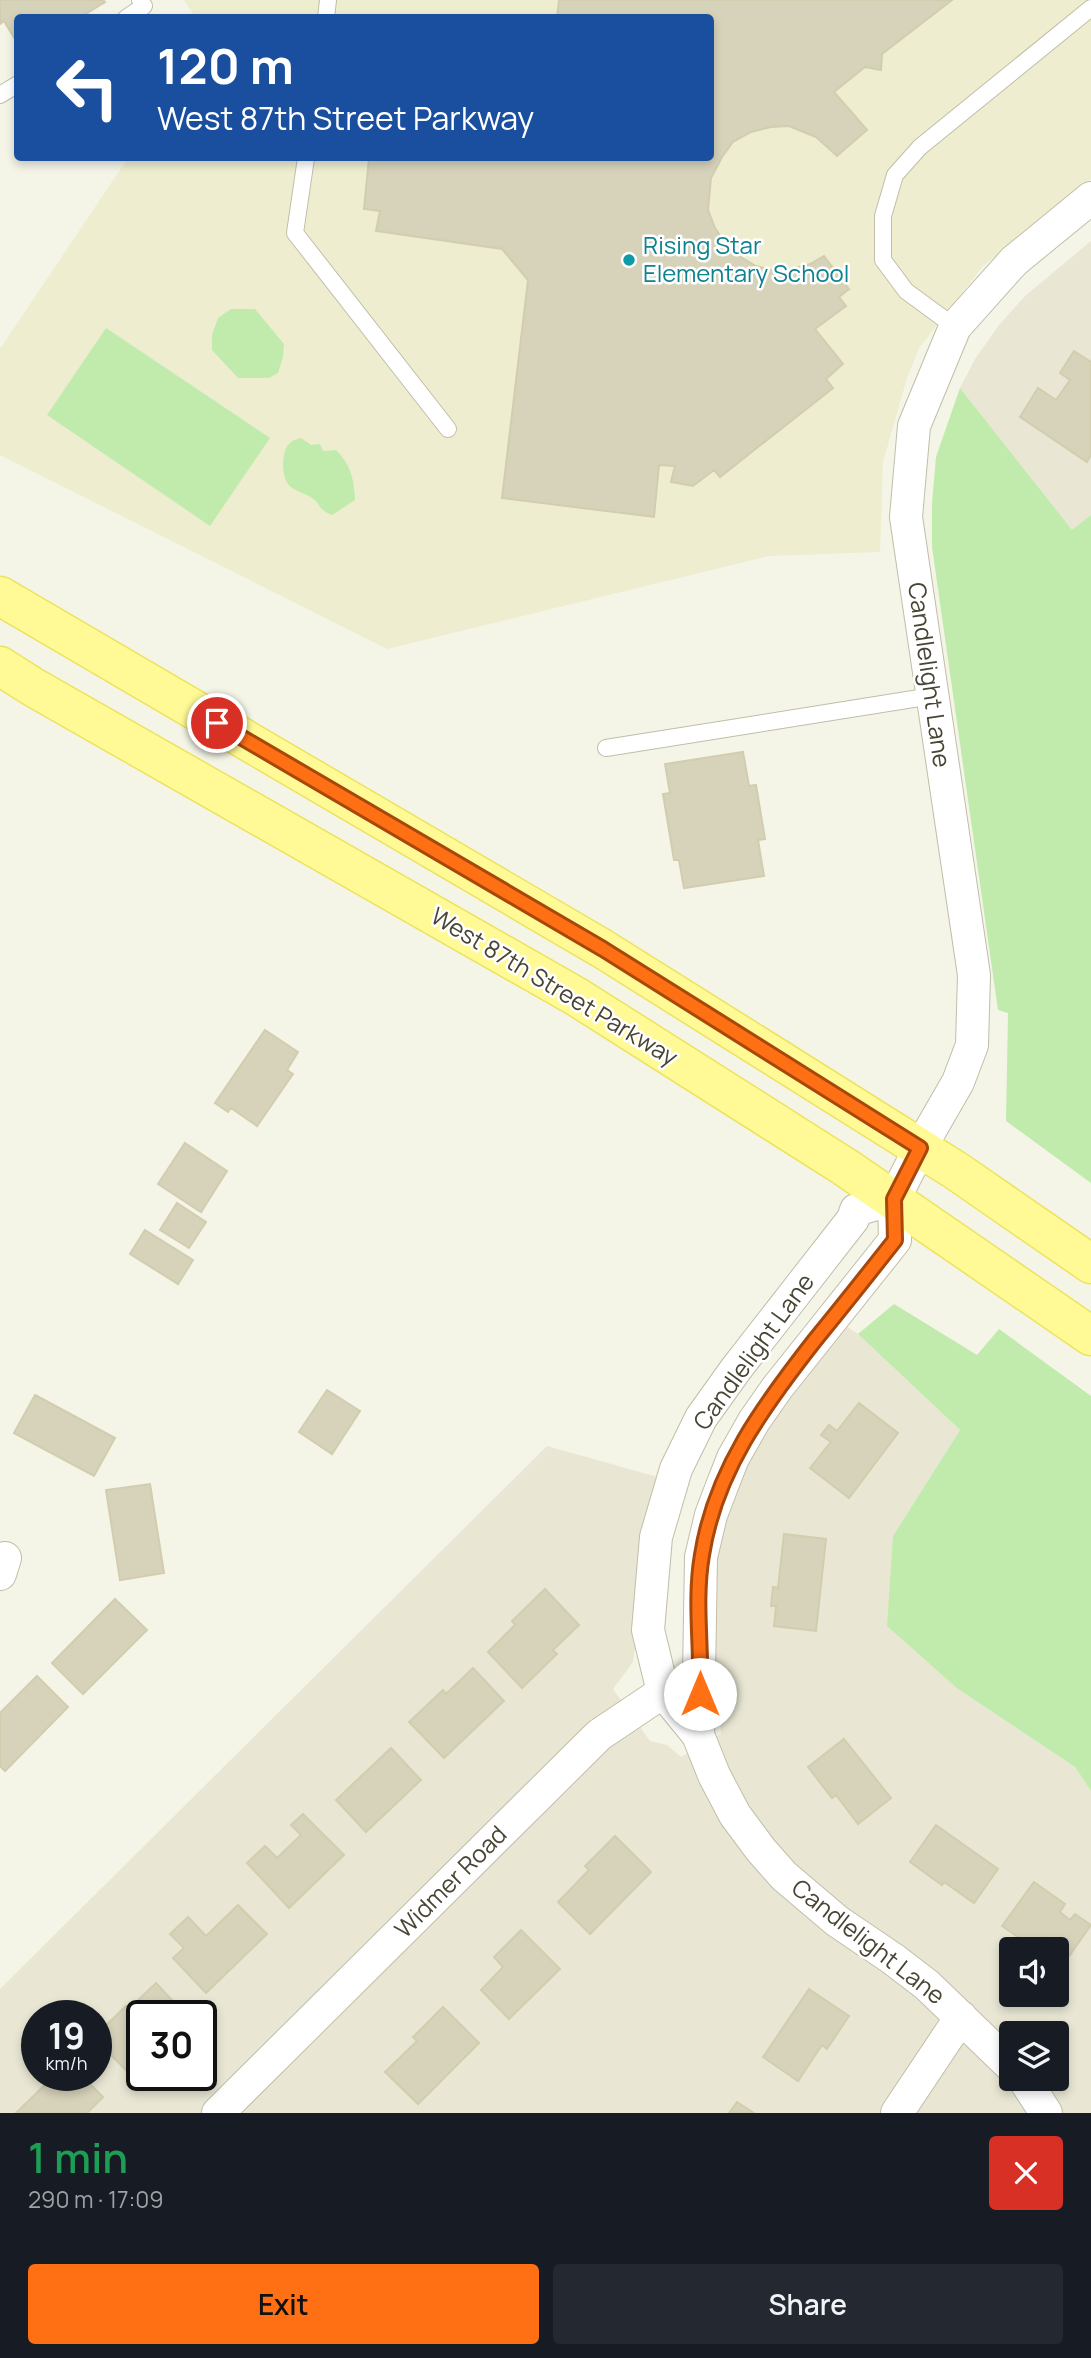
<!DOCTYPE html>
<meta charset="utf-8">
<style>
body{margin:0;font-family:Manrope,sans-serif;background:#242831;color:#f1f3f6;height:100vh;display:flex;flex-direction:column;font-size:26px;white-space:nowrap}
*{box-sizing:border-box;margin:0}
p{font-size:23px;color:#9ea1a6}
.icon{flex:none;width:38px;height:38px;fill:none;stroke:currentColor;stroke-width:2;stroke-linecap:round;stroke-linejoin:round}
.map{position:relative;height:2113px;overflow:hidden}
.drawer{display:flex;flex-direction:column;background:#171b24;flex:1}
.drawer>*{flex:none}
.hud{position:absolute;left:14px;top:14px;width:700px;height:147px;border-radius:7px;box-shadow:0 4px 10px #0003;background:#1a4fa0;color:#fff;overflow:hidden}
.controls{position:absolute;left:999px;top:1937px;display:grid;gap:14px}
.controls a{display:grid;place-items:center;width:70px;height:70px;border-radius:7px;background:#171b24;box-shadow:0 4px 10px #0003;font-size:35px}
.speed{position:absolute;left:21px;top:2000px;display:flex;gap:14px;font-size:35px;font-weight:700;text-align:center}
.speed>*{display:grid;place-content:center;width:91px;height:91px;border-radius:50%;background:#171b24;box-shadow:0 4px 10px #0003;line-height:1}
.speed small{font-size:18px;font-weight:400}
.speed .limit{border:4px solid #111;border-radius:10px;background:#fff;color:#111}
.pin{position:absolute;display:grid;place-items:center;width:60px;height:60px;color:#fff;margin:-30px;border:4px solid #fff;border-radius:50%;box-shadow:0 2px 7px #0007}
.me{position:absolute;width:77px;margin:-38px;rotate:0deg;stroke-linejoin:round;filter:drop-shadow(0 0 5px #0008)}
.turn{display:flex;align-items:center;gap:24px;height:147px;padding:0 28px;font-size:32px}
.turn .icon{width:91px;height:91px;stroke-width:2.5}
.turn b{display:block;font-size:49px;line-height:60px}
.round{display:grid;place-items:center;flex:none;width:74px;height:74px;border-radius:7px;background:#242831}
.headline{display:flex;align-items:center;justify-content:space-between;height:119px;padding:0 28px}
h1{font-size:42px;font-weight:600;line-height:52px;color:#1e9e55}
.cta{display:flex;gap:14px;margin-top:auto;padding:14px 28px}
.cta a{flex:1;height:80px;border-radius:7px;background:#ff6f13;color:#111;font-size:28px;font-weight:600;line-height:80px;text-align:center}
.cta a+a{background:#242831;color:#f1f3f6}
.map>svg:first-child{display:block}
.residential{fill:#e9e7d4;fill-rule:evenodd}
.education{fill:#eeedd0}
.green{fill:#c0ebad}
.building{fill:#d7d3bb;stroke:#d2cdae;stroke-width:2}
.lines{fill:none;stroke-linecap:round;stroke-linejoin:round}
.lane-casing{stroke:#c1bea8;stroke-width:18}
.street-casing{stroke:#c1bea8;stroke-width:34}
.primary-casing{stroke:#ece35e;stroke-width:41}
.lane{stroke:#fff;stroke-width:16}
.street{stroke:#fff;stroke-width:32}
.primary{stroke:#fffa95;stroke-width:38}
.route-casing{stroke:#a6480c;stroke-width:18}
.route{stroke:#ff6f13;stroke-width:12}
.culture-dot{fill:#0f9aa8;stroke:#fff;stroke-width:2.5}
.labels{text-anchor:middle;stroke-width:5;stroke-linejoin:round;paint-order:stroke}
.culture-label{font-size:24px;fill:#0d838f;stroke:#fff;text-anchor:start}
.street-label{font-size:24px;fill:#484535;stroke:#fff}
</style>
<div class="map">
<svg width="1091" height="2113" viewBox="0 0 1091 2113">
<rect width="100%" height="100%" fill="#f4f4e7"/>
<path class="residential" d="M1091,241V515L1072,531L960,388L975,359L999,325L1025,296Z
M844,1325L858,1334L960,1430L893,1536L958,1689L1075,1767L1091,1791V2113H0V1989L547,1446L661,1478L633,1662L613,1689L650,1741L667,1745L681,1757L721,1734L712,1636L709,1570L719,1524L762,1430ZM1012,1950H1057V1995H1012ZM37,2016H96V2076H37ZM142,2016H201V2076H142ZM1012,2034H1057V2079H1012Z"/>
<path class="education" d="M184,0H1091V179L983,266L919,348L907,378L883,462L880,552L769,556L387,649L0,455V349L128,158H710V18H196Z"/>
<path class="green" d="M231,309H255L284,344L283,357L278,373L269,378H238L212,350V335L218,318Z
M106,328L270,438L210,526L47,415Z
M960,388L1072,530L1091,515V1183L1006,1121L1008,1013L998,1010L932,547V503L936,457Z
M301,438L311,445L320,444L323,451L336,450C351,465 354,479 355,500L332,515C317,509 322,505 312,498C304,492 294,492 288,484C281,475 281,449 291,442C293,440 298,439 301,438Z
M894,1304L977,1355L999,1329L1091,1396V1791L1075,1767L958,1689L887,1626L893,1536L960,1430L858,1334Z"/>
<path class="building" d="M0,0H103L105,2L79,18H18V44L4,21L0,24Z
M559,0H952L882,54L881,70L865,67L834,92L867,130L837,156L816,137L789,126L771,127L751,132L733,142L722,157L711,178L708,210L715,228L725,243L739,256L756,266L776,271L792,269L810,264L824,256L849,289L839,297L846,306L815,329L843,364L826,379L833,388L720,477L714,470L693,486L671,482L675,466L659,465L654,517L502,498L528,280L502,249L376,231L380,211L364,209L369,158H710V18H557Z
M1074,351L1091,362V455L1087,462L1020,417L1038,388L1056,400L1070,380L1060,373Z
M743,752L749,786L756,785L765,839L758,840L764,876L684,888L679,860H674L663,794L670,793L665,764Z
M265,1030L298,1052L287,1070L293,1074L257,1126L231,1108L228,1112L215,1103Z
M185,1143L227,1171L201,1212L158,1184Z
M177,1203L206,1222L189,1248L160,1230Z
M145,1230L193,1260L178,1284L130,1254Z
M327,1390L360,1411L332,1454L299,1432Z
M35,1395L115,1438L94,1476L14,1433Z
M859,1403L898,1433L849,1498L810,1468L831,1442L821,1435L829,1425L837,1431Z
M150,1484L164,1573L120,1580L106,1490Z
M784,1534L826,1539L816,1631L774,1626L776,1606H771L773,1587L778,1588Z
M545,1589L579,1625L553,1650L557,1654L522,1688L488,1652L515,1625L512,1621Z
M115,1599L147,1630L83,1694L52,1663Z
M473,1668L504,1701L444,1758L409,1722L443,1690L446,1694Z
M37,1676L68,1707L5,1771L0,1766V1713Z
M844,1739L891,1798L858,1824L836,1795L832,1798L808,1767Z
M391,1748L421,1780L366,1832L336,1800Z
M303,1814L344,1855L289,1908L247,1863L265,1846L277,1858L301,1835L291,1825Z
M936,1825L998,1869L974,1903L944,1882L942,1885L910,1862Z
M615,1836L651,1872L590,1934L558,1902L589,1870L585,1866Z
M1034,1882L1065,1904L1060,1912L1070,1920L1075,1914L1091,1925L1069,1956L1042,1937L1034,1948L1002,1926Z
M238,1905L267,1934L206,1993L173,1958L184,1948L170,1934L188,1917L206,1936Z
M521,1930L560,1969L509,2019L481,1990L503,1967L494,1957Z
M156,1983L185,2014L183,2016H142V2057L127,2071L96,2040V2035L126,2006L129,2009Z
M809,1989L849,2016L827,2049L822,2045L798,2081L763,2057Z
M443,2007L479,2043L418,2104L385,2072L417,2041L413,2037Z
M54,2076H82L103,2097L87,2113H16Z
M737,2102L754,2113H729Z"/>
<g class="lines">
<defs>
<path id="lane" d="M126,18L144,6L140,0
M326,18L328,0
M0,95L18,84
M306,158L295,233L448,429
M955,327L906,291L883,260V216L895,175L920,147L1091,8
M606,748L932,696"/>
<path id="street" d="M894,1199L856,1210L853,1219L736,1369L701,1418L676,1469L656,1537L648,1630L663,1692L698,1735L714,1775L735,1815L761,1850L784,1876L837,1921L893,1959L927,1985L1012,2067
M0,1574L5,1558
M698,1735L701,1557L711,1515L722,1486L733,1458L754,1421L777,1388L895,1240L894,1199L920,1148L958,1082L972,1045L974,975L906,517L914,426L955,327L1014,261L1091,198
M1024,2079L1046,2113
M218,2113L599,1735L663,1692L681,1684
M897,2113L961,2017"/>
<path id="primary" d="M0,596L603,949L955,1170L1091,1264
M0,666L33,687L577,997L845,1167L1091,1336"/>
</defs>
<use href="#lane" class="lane-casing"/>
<use href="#street" class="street-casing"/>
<use href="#primary" class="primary-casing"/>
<use href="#lane" class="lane"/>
<use href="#street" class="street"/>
<use href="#primary" class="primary"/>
</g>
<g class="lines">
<defs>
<path id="route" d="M217,723L603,949L920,1148L894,1199L895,1240C869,1273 842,1307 815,1340C764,1405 715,1471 702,1555C694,1601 702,1648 700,1694"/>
</defs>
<use href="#route" class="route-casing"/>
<use href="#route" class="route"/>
</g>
<circle class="culture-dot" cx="629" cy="260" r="7"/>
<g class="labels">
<g class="culture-label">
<text x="643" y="254">Rising Star<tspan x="643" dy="28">Elementary School</tspan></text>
</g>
<g class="street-label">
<text transform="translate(929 675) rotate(82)" y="8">Candlelight Lane</text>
<text transform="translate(554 987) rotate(31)" y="8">West 87th Street Parkway</text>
<text transform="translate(754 1352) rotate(-54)" y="8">Candlelight Lane</text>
<text transform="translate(451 1882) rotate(-45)" y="8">Widmer Road</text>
<text transform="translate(868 1942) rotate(38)" y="8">Candlelight Lane</text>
</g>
</g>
</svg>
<div class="controls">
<a><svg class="icon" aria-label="sound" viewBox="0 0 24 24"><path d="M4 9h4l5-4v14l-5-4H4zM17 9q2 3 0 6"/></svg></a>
<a><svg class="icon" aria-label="layers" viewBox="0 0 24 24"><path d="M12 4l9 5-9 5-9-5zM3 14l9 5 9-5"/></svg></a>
</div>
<div class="speed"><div>19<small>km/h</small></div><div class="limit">30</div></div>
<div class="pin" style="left:217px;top:723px;background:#d93025"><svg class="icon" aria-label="arrive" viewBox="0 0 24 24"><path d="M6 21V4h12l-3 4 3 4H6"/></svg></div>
<svg class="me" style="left:700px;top:1694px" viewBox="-20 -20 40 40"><circle r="19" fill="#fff"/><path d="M0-13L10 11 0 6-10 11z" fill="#ff6f13"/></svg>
<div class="hud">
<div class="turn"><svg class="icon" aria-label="left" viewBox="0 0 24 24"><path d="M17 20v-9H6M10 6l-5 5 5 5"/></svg><div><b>120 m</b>West 87th Street Parkway</div></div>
</div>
</div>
<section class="drawer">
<div class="headline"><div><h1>1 min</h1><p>290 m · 17:09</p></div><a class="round" style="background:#d93025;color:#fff"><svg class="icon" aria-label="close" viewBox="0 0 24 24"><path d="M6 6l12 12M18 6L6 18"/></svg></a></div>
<div class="cta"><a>Exit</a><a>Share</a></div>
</section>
